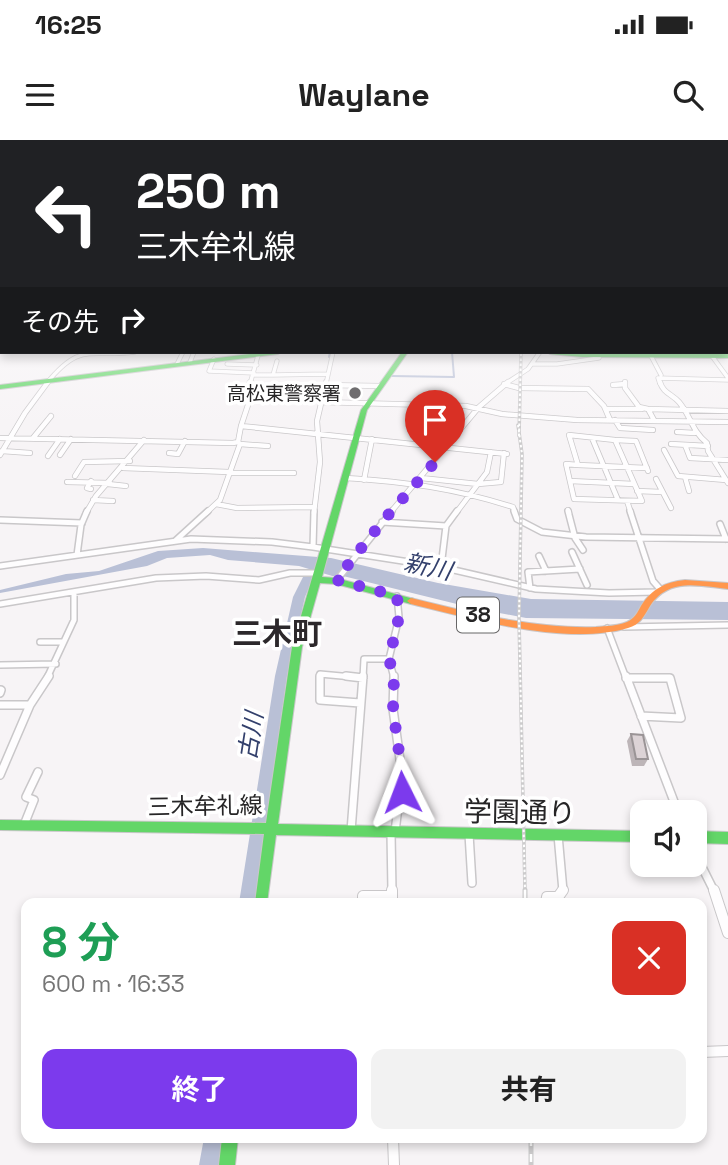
<!DOCTYPE html>
<html lang="ja">
<meta charset="utf-8">
<style>
body{margin:0;font-family:"Space Grotesk","Noto Sans JP",sans-serif;background:#f2f2f2;color:#222;height:100vh;display:flex;flex-direction:column;font-size:26px;white-space:nowrap}
*{box-sizing:border-box;margin:0}
p{font-size:23px;color:#767676}
.icon{flex:none;width:38px;height:38px;fill:none;stroke:currentColor;stroke-width:2;stroke-linecap:round;stroke-linejoin:round}
.map{position:relative;flex:1;overflow:hidden}
.details{position:absolute;left:21px;top:758px;width:686px;height:245px;display:flex;flex-direction:column;background:#fff;border-radius:14px;box-shadow:0 4px 10px #0003}
.details>*{flex:none}
.hud{position:absolute;left:0px;top:0px;width:728px;height:214px;box-shadow:0 4px 10px #0003;background:#202124;color:#fff;overflow:hidden}
.controls{position:absolute;left:630px;top:660px;display:grid;gap:14px}
.controls a{display:grid;place-items:center;width:77px;height:77px;border-radius:14px;background:#fff;box-shadow:0 4px 10px #0003;font-size:35px}
.pin{position:absolute;display:grid;place-items:center;width:60px;height:60px;color:#fff;margin:-72px -30px;border-radius:50% 50% 50% 0;rotate:-45deg;box-shadow:0 0 7px #0007}
.pin .icon{rotate:45deg}
.me{position:absolute;width:77px;margin:-38px;rotate:357deg;stroke-linejoin:round;filter:drop-shadow(0 0 5px #0008)}
.turn{display:flex;align-items:center;gap:24px;height:147px;padding:0 21px;font-size:32px}
.turn .icon{width:91px;height:91px;stroke-width:2.5}
.turn b{display:block;font-size:49px;line-height:60px}
.then{display:flex;align-items:center;height:66px;padding:0 21px;background:#0003;gap:14px;font-size:26px}
.round{display:grid;place-items:center;flex:none;width:74px;height:74px;border-radius:14px;background:#f2f2f2}
.headline{display:flex;align-items:center;justify-content:space-between;height:119px;padding:0 21px}
h1{font-size:42px;font-weight:700;line-height:52px;color:#1e9e55}
.cta{display:flex;gap:14px;margin-top:auto;padding:14px 21px}
.cta a{flex:1;height:80px;border-radius:14px;background:#7c3aed;color:#fff;font-size:28px;font-weight:700;line-height:80px;text-align:center}
.cta a+a{background:#f2f2f2;color:#222}
.status{display:flex;justify-content:space-between;align-items:center;height:49px;padding:0 35px;background:#fff;direction:ltr}
.status svg{height:19px;fill:currentColor}
header{display:flex;justify-content:space-between;align-items:center;height:91px;padding:0 21px;background:#fff;font-size:32px;font-weight:700}
.map>svg:first-child{display:block}
.water{fill:#b9c0d6}
.lines{fill:none;stroke-linecap:round;stroke-linejoin:round}
.stream{stroke:#b9c0d6;stroke-width:2}
.river{fill:#b9c0d6;fill-rule:evenodd}
.street-far4-casing{stroke:#c9c7c9;stroke-width:5}
.street-far3-casing{stroke:#c9c7c9;stroke-width:6}
.street-far2-casing{stroke:#c9c7c9;stroke-width:8}
.street-far1-casing{stroke:#c9c7c9;stroke-width:10}
.street-casing{stroke:#c9c7c9;stroke-width:12}
.fast-casing{stroke:#c9c7c9;stroke-width:2}
.slow-casing{stroke:#c9c7c9;stroke-width:2}
.street-far4{stroke:#fefdfe;stroke-width:3.5}
.street-far3{stroke:#fefdfe;stroke-width:4.5}
.street-far2{stroke:#fefdfe;stroke-width:5}
.street-far1{stroke:#fefdfe;stroke-width:7}
.street{stroke:#fefdfe;stroke-width:10}
.fast{fill:#63d668;fill-rule:evenodd}
.slow{fill:#ff974d;fill-rule:evenodd}
.rail-far1-casing{stroke:#cccbcc;stroke-width:3.5}
.rail-casing{stroke:#cccbcc;stroke-width:5}
.rail-far1{stroke:#fff;stroke-width:2;stroke-dasharray:2.5;stroke-linecap:butt}
.rail{stroke:#fff;stroke-width:2.5;stroke-dasharray:8;stroke-linecap:butt}
.wall{fill:#bdb5b8}
.building{fill:#dcd3d6;stroke:#9a9496;stroke-width:2}
.route{stroke:#7c3aed;stroke-width:12;stroke-dasharray:0 21.6}
.poi-dot{fill:#6f6d6f;stroke:#fff;stroke-width:2.5}
.labels{text-anchor:middle;stroke-width:7;stroke-linejoin:round;paint-order:stroke}
.far-poi-label{font-size:19px;fill:#262526;stroke:#fff;text-anchor:end}
.shield{fill:#fff;stroke:#676667;stroke-width:2}
.shield-label{font-size:21px;font-weight:bold;fill:#262526}
.street-label{font-size:23px;fill:#262526;stroke:#fff}
.water-label{font-size:24px;font-style:italic;fill:#33406c;stroke:#fff}
.near-street-label{font-size:28px;fill:#262526;stroke:#fff}
.district-label{font-size:30px;font-weight:bold;fill:#2c282b;stroke:#fff}
</style>
<div class="status"><b>16:25</b><svg viewBox="0 0 49 12"><path d="M0 12V9h3v3zM5 12V6h3v6zM10 12V3h3v9zM15 12V0h3v12zM26 1h20v11H26zM47 4h2v5h-2z"/></svg></div>
<header><svg class="icon" aria-label="menu" viewBox="0 0 24 24"><path d="M4 6h16M4 12h16M4 18h16"/></svg>Waylane<svg class="icon" aria-label="search" viewBox="0 0 24 24"><circle cx="10" cy="10" r="6"/><path d="M15 15l6 6"/></svg></header>
<div class="map">
<svg width="728" height="1025" viewBox="0 0 728 1025">
<rect width="100%" height="100%" fill="#f7f4f6"/>
<path class="water" d="M203,408L331,418L438,443L531,459L728,462V480L526,478L473,468L343,436L339,438L299,426L228,420L210,415L167,418L147,426L0,453V450L66,434L99,431L158,411Z"/>
<g class="lines">
<path class="stream" d="M329,217L330,212
M392,236L454,237L452,212"/>
<path class="river" d="M0,199H2L0,204Z
M308,434L313,438L305,457L287,536L255,763H239L275,536L293,457L304,435Z
M204,998H224L221,1025H199Z"/>
<defs>
<path id="street-far4" d="M726,167L728,170
M709,212L728,238
M651,216L661,235
M214,219L209,231L254,233
M190,222L194,212
M177,224L183,212
M227,224L257,225
M532,224H557L599,218L598,212
M254,235H273L277,221
M273,235L327,234
M46,244C81,201 89,218 135,212
M250,244L259,212
M326,244L333,212
M505,244L528,229L540,212
M660,244L658,238L728,240"/>
<path id="street-far3" d="M625,242V248L639,267L648,269L654,280
M660,242C663,253 672,254 679,262C691,276 691,290 707,303L708,311L728,343
M252,243L251,246L269,247
M504,244L519,248L588,249L604,266L610,280
M325,245L380,246
M613,245L625,244
M320,262L466,266L502,274L577,280L728,282
M606,269H642
M648,269L728,271
M615,280L620,288L653,290
M241,286L249,262H241L250,242
M677,292L695,293
M569,295L615,300L642,361L574,359L566,324L578,325Z
M0,298L233,303L238,302L241,286L507,314
M33,298L51,276
M592,298L618,360
M615,300L636,301L648,331
M240,304L268,306
M671,304L708,306
M685,305L690,318L728,320
M664,310L678,336L726,340
M2,311L30,313
M169,313L178,314L185,301
M0,315L25,273L48,242
M60,315L71,299
M48,316L60,299
M578,325L647,328
M123,328L229,332
M229,333H294
M75,336L84,322L130,321
M685,337L689,351
M345,338C407,342 453,348 513,367L515,373
M421,338L478,344L501,342L504,313
M656,339L671,368
M364,340L372,299
M91,341L87,348L91,349
M570,341L634,344
M67,342L110,343
M108,344L126,346
M637,351L662,352
M93,360L113,361
M627,361L631,373
M216,364L237,368L314,367
M568,370L569,373
M86,373L96,356L144,300
M206,373L220,360L240,304L238,302
M314,373L320,322L317,281L326,242
M390,373L479,267L508,242
M456,373L487,332L491,312"/>
<path id="street-far2" d="M314,371L313,407L441,427L536,449L609,453L657,452
M514,371L517,379L542,392L586,397L728,399
M568,371L575,398L583,410
M630,371L653,441L660,449
M0,380L82,383
M382,382L446,386
M720,384L726,399
M175,401L208,371
M572,412L587,445
M77,415L81,385L87,371
M539,416L546,431
M0,426L191,399L272,402L313,407
M441,427L446,386L457,371
M336,441L392,371
M530,448L528,432L580,429
M0,464L156,438L206,436L259,440L290,433H319
M624,487L728,485
M607,488L626,538
M40,502H63
M0,525L56,524
M47,538L74,480V452
M320,538V534L363,538
M363,538L364,519H389
M394,538L389,519L399,477L397,456
M626,538H670"/>
<path id="street-far1" d="M320,536V560L360,563
M346,536L363,538
M394,536L393,569L402,634L395,692
M626,536L678,672
M626,538H670L681,578L641,576
M0,553L1,550
M0,565H30
M0,635L30,565L49,536
M24,685L34,660L26,657L38,632
M351,691L363,536
M391,693L392,751
M469,694L472,743
M558,695L563,751
M695,713L714,751"/>
<path id="street" d="M392,750V763
M714,750L728,793
M363,763V756H392
M546,763L547,757H558L563,750
M702,912L728,911
M393,998L394,1025"/>
<path id="fast" d="M0,156H2V160H0Z
M267,212H281L278,214L0,249V245Z
M402,212H408L367,270L322,437L336,438L414,459L415,461L411,464L336,444L320,443L302,507L278,684L642,691V702L276,695L267,763H255L264,694L0,690V680L266,683L292,507L361,270Z
M547,212L728,214V218L582,217L550,214Z
M695,691L728,692V704L695,703Z
M222,998H238L235,1025H219Z"/>
<path id="slow" d="M2,187V192L0,193V188Z
M685,440L728,443V449C699,446 669,437 650,466C644,476 640,485 628,488C567,506 472,479 411,464L407,461L411,458C471,473 534,489 596,487C606,486 618,486 627,482C634,479 638,472 641,466C652,449 665,442 685,440Z"/>
</defs>
<use href="#street-far4" class="street-far4-casing"/>
<use href="#street-far3" class="street-far3-casing"/>
<use href="#street-far2" class="street-far2-casing"/>
<use href="#street-far1" class="street-far1-casing"/>
<use href="#street" class="street-casing"/>
<use href="#fast" class="fast-casing"/>
<use href="#slow" class="slow-casing"/>
<use href="#street-far4" class="street-far4"/>
<use href="#street-far3" class="street-far3"/>
<use href="#street-far2" class="street-far2"/>
<use href="#street-far1" class="street-far1"/>
<use href="#street" class="street"/>
<use href="#fast" class="fast"/>
<use href="#slow" class="slow"/>
<defs>
<path id="rail-far1" d="M518,285L522,314L519,479L525,751
M519,296L521,212"/>
<path id="rail" d="M525,750V763
M531,998V1025"/>
</defs>
<use href="#rail-far1" class="rail-far1-casing"/>
<use href="#rail" class="rail-casing"/>
<use href="#rail-far1" class="rail-far1"/>
<use href="#rail" class="rail"/>
</g>
<path class="wall" d="M631,594L648,619L644,626H632L627,601Z"/>
<path class="building" d="M631,594L643,595L648,619H636Z"/>
<linearGradient id="sky" x2="0" y2="1"><stop stop-color="#95b9e1"/><stop offset="0.5" stop-color="#fbfafb"/><stop offset="1" stop-color="#fbfafb" stop-opacity="0"/></linearGradient>
<rect width="728" height="287" fill="url(#sky)"/>
<g class="lines">
<path class="route" d="M402,652V634L393,569L394,537L389,519L399,477L397,456L336,440L382,382L435,322"/>
</g>
<circle class="poi-dot" cx="355" cy="253" r="7"/>
<g class="labels">
<g class="far-poi-label">
<text x="341" y="260">高松東警察署</text>
</g>
<rect class="shield" x="457" y="457.5" width="42" height="35" rx="5"/>
<g class="shield-label">
<text x="478" y="482">38</text>
</g>
<g class="street-label">
<text transform="translate(205 666) rotate(-1)" y="8">三木牟礼線</text>
</g>
<g class="water-label">
<text transform="translate(428 427) rotate(12)" y="8">新川</text>
<text transform="translate(251 596) rotate(-81)" y="8">古川</text>
</g>
<g class="near-street-label">
<text transform="translate(520 672) rotate(1)" y="10">学園通り</text>
</g>
<g class="district-label">
<text x="277" y="504">三木町</text>
</g>
</g>
</svg>
<div class="controls">
<a><svg class="icon" aria-label="sound" viewBox="0 0 24 24"><path d="M4 9h4l5-4v14l-5-4H4zM17 9q2 3 0 6"/></svg></a>
</div>
<div class="pin" style="left:435px;top:322px;background:#d93025"><svg class="icon" aria-label="arrive" viewBox="0 0 24 24"><path d="M6 21V4h12l-3 4 3 4H6"/></svg></div>
<svg class="me" style="left:402px;top:652px" viewBox="-20 -20 40 40"><path d="M0-17L14 15 0 8-14 15z" fill="#7c3aed" stroke="#fff" stroke-width="4"/></svg>
<div class="hud">
<div class="turn"><svg class="icon" aria-label="left" viewBox="0 0 24 24"><path d="M17 20v-9H6M10 6l-5 5 5 5"/></svg><div><b>250 m</b>三木牟礼線</div></div>
<div class="then">その先<svg class="icon" aria-label="right" viewBox="0 0 24 24"><path d="M7 20v-9h11M14 6l5 5-5 5"/></svg></div>
</div>
<section class="details">
<div class="headline"><div><h1>8 分</h1><p>600 m · 16:33</p></div><a class="round" style="background:#d93025;color:#fff"><svg class="icon" aria-label="close" viewBox="0 0 24 24"><path d="M6 6l12 12M18 6L6 18"/></svg></a></div>
<div class="cta"><a>終了</a><a>共有</a></div>
</section>
</div>
